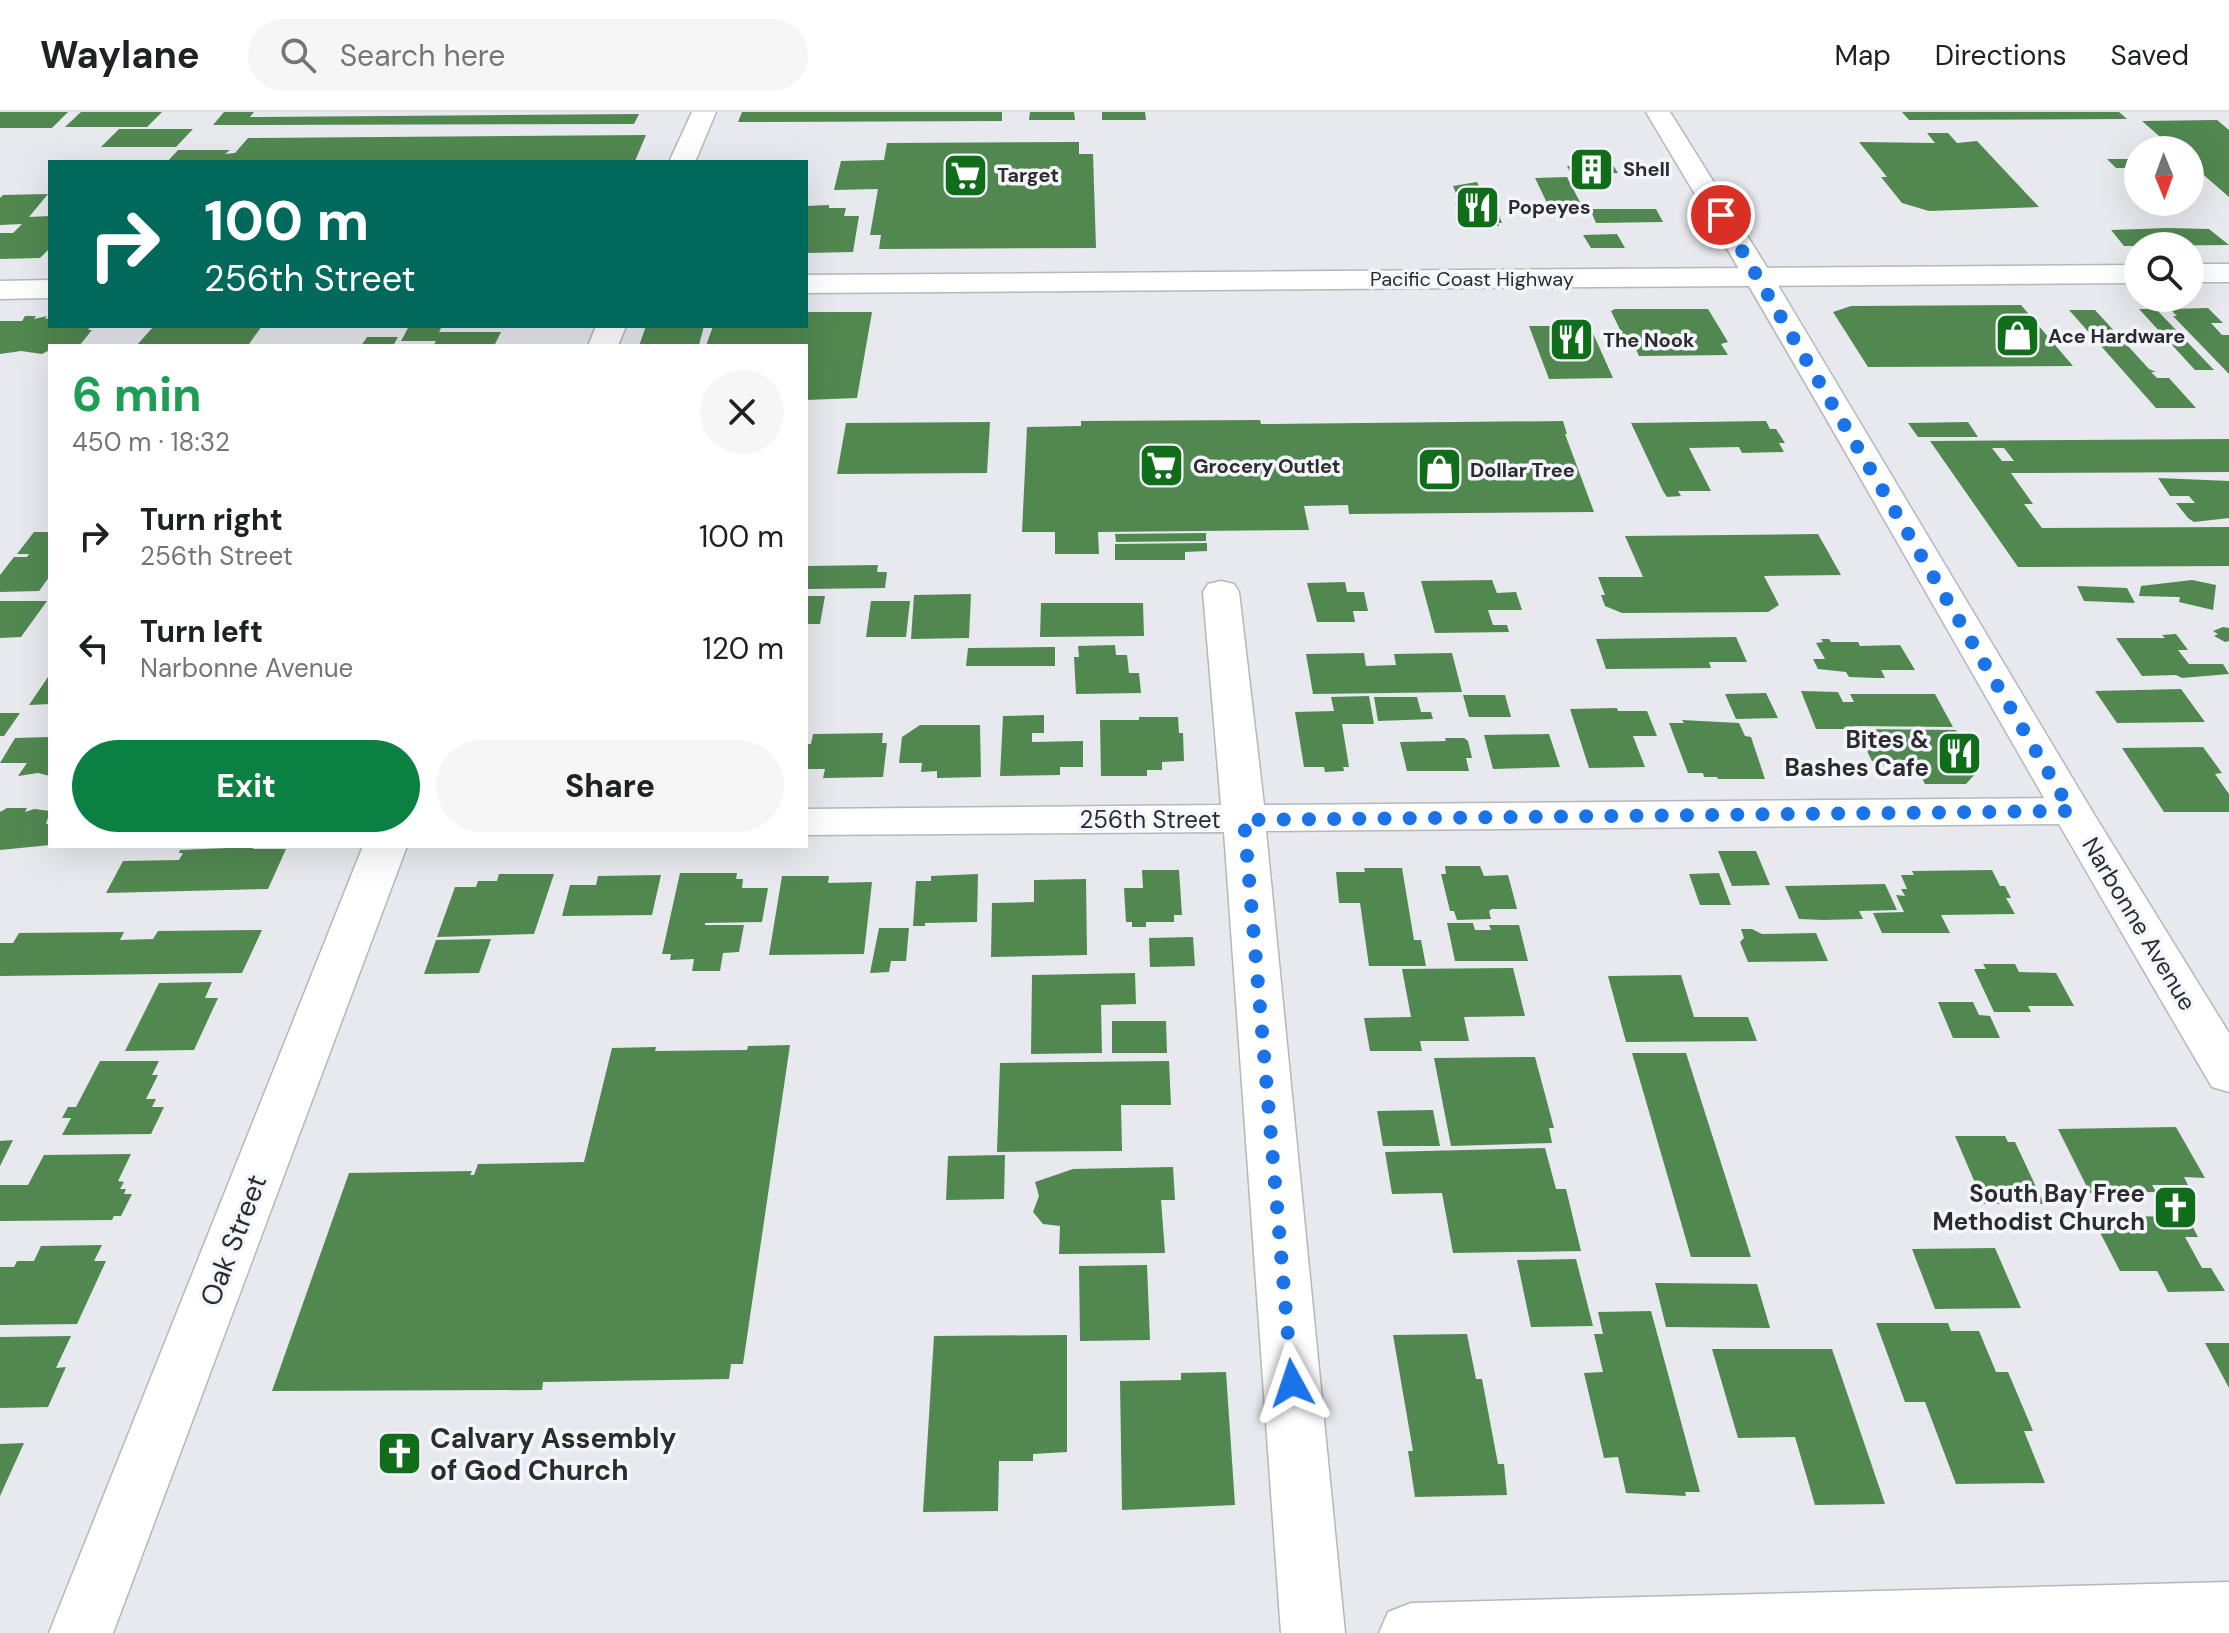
<!DOCTYPE html>
<meta charset="utf-8">
<style>
body{margin:0;font-family:"DM Sans",sans-serif;background:#f6f6f6;color:#202124;height:100vh;display:flex;flex-direction:column;font-size:30px;white-space:nowrap}
*{box-sizing:border-box;margin:0}
p{font-size:26px;color:#757577}
.icon{flex:none;width:44px;height:44px;fill:none;stroke:currentColor;stroke-width:2;stroke-linecap:round;stroke-linejoin:round}
.map{position:relative;flex:1;overflow:hidden}
.panel{position:absolute;left:48px;top:232px;width:760px;height:504px;display:flex;flex-direction:column;background:#fff;border-radius:0px;box-shadow:0 8px 32px #0002}
.panel>*{flex:none}
.hud{position:absolute;left:48px;top:48px;width:760px;height:168px;border-radius:0px;box-shadow:0 8px 32px #0002;background:#00695c;color:#fff;overflow:hidden}
.needle{width:52px;rotate:179deg}
.controls{position:absolute;left:2124px;top:24px;display:grid;gap:16px}
.controls a{display:grid;place-items:center;width:80px;height:80px;border-radius:50%;background:#fff;box-shadow:0 8px 32px #0002;font-size:40px}
.pin{position:absolute;display:grid;place-items:center;width:68px;height:68px;color:#fff;margin:-34px;border:4px solid #fff;border-radius:50%;box-shadow:0 2px 8px #0007}
.me{position:absolute;width:88px;margin:-44px;rotate:355deg;stroke-linejoin:round;filter:drop-shadow(0 0 6px #0008)}
.turn{display:flex;align-items:center;gap:28px;height:168px;padding:0 24px;font-size:36px}
.turn .icon{width:104px;height:104px;stroke-width:2.5}
.turn b{display:block;font-size:56px;line-height:68px}
.round{display:grid;place-items:center;flex:none;width:84px;height:84px;border-radius:42px;background:#f6f6f6}
.overview{display:flex;align-items:center;justify-content:space-between;height:136px;padding:0 24px}
h1{font-size:48px;font-weight:700;line-height:60px;color:#1e9e55}
.button{display:flex;gap:16px;margin-top:auto;padding:16px 24px}
.button a{flex:1;height:92px;border-radius:48px;background:#0b8043;color:#fff;font-size:32px;font-weight:700;line-height:92px;text-align:center}
.button a+a{background:#f6f6f6;color:#202124}
ul{padding:0;list-style:none}
li{display:flex;align-items:center;gap:24px;height:112px;padding:0 24px}
li div{flex:1}
li b{display:block;font-size:30px}
li em{font-style:normal}
header{display:flex;align-items:center;gap:48px;box-sizing:border-box;height:112px;padding:0 40px;background:#fff;border-bottom:2px solid #e0e0e0}
header strong{font-size:38px}
nav{display:flex;gap:44px;margin-inline-start:auto;font-size:28px}
.search{width:560px;height:72px;background:#f6f6f6;display:flex;align-items:center;gap:20px;box-sizing:border-box;padding:0 28px;border-radius:44px;color:#757577;font-size:30px}
.map>svg:first-child{display:block}
.building{fill:#518850;fill-rule:evenodd}
.lines{fill:none;stroke-linecap:round;stroke-linejoin:round}
.street-casing{stroke:#b5b7bd;stroke-width:3}
.secondary-casing{stroke:#b5b7bd;stroke-width:3}
.highway-casing{stroke:#b5b7bd;stroke-width:3}
.street{fill:#fff;fill-rule:evenodd}
.secondary{fill:#fff;fill-rule:evenodd}
.highway{fill:#fff;fill-rule:evenodd}
.route{stroke:#1a73e8;stroke-width:14;stroke-dasharray:0 25.2}
.labels{text-anchor:middle;stroke-width:7;stroke-linejoin:round;paint-order:stroke}
.far-poi-label{font-size:20px;font-weight:bold;fill:#2c2c2f;stroke:#f5f6fd;text-anchor:start}
.far-street-label{font-size:20px;fill:#2c2c2f;stroke:#f5f6fd}
.poi-label{font-size:24px;font-weight:bold;fill:#2c2c2f;stroke:#f5f6fd;text-anchor:end}
.street-label{font-size:24px;fill:#2c2c2f;stroke:#f5f6fd}
.near-street-label{font-size:28px;fill:#2c2c2f;stroke:#f5f6fd}
.near-poi-label{font-size:28px;font-weight:bold;fill:#2c2c2f;stroke:#f5f6fd;text-anchor:start}
</style>
<header>
<strong>Waylane</strong>
<div class="search"><svg class="icon" aria-label="search" viewBox="0 0 24 24"><circle cx="10" cy="10" r="6"/><path d="M15 15l6 6"/></svg>Search here</div>
<nav><a>Map</a><a>Directions</a><a>Saved</a></nav>
</header>
<div class="map">
<svg width="2229" height="1521" viewBox="0 0 2229 1521">
<rect width="100%" height="100%" fill="#e7e9ef"/>
<path class="building" d="M0,0H68L52,16H0Z
M81,0H162L147,15H65Z
M224,0H254L250,5H260L639,2L634,12L213,13Z
M742,0H1002V9L738,10Z
M1030,0H1074L1075,8H1029Z
M1102,0H1145L1146,8H1102Z
M1902,0H2119L2127,7L1909,8Z
M2217,8L2229,18V85L2190,51V38H2175L2142,9Z
M119,17H193L176,35H101Z
M1927,21H1948L1957,31L1977,29L2039,95L1929,99L1902,91L1881,65H1887L1859,30L1935,31Z
M646,23L635,49L167,50L178,38H230L225,42L235,41L248,26Z
M1079,30V42H1093L1096,136L879,137L881,123H870L878,77L834,78L841,49L884,48L887,31Z
M2107,47H2133L2138,56H2116Z
M1613,53L1618,61L1571,62L1567,54Z
M1567,65L1581,92L1548,93L1535,66Z
M1477,70L1479,74H1488L1499,98H1497L1502,111H1498L1499,114H1475L1467,106H1461L1455,91H1460L1453,74Z
M48,82L29,105L50,104V136L40,146L0,147V121H13L22,112L0,113V86L3,83Z
M829,93V96H846L844,104H859L853,140L806,141V94Z
M1590,97H1656L1663,110L1596,111Z
M2167,116L2209,117L2229,133L2124,134L2111,118Z
M1617,122L1625,136H1591L1583,123Z
M2021,193L2073,254L1868,255L1833,200L1851,194Z
M2208,196L2223,211H2211L2222,223H2229V262L2173,204H2177L2170,197Z
M1615,197H1708L1728,230L1721,232L1728,243L1639,244L1633,231L1626,230L1611,199Z
M2139,197H2156L2214,258H2195Z
M2069,198H2095L2149,257L2156,260H2151L2157,266H2169L2196,296H2156Z
M806,200H872L857,286L806,288V234H706L713,214H806Z
M25,204H36L34,207L47,204L45,207L50,206V214H91L88,218H92L79,234H50V238L42,242L21,239L0,242V209H22Z
M1572,210H1588L1613,266L1549,267L1529,214H1574Z
M154,214H262L249,232L136,234Z
M409,214H442L439,220H501L494,234H433L436,229H401Z
M646,214H704L699,233L639,234Z
M367,225H398L393,234H361Z
M1260,308L1261,312L1563,309L1567,322H1565L1594,400L1349,402L1348,393L1304,394L1309,418L1098,420L1099,442H1055V420H1022L1027,315L1081,314V309Z
M1766,309L1770,317H1776L1785,331H1779L1784,340L1742,341L1739,335L1689,336L1711,379H1678L1681,384L1667,385L1663,379L1631,311Z
M990,310L987,361L837,362L846,311Z
M1968,310L1978,325H1918L1908,311Z
M2229,327V360L2011,361L2033,392H2024L2042,416L2229,415V454L2018,455L1930,329ZM1992,336H2004L2014,349H2002Z
M2158,366L2229,369V406L2194,410L2188,406L2176,391H2195L2189,384H2170Z
M34,420H50V464L39,479L0,480V463L14,445H27L29,442H17Z
M1206,421V429L1116,430L1115,422Z
M1818,422L1841,463L1764,464L1779,493L1768,500L1622,501L1605,494L1601,483H1605L1598,465H1643L1625,424Z
M1207,431V439L1185,440V448H1115V432Z
M878,453L877,460H887L885,476L806,477V454Z
M1492,468L1497,481L1516,480L1522,498H1488L1493,513H1507L1509,520L1435,521L1421,469Z
M2192,468L2216,473L2213,498L2179,490L2180,485H2177L2139,484L2141,474Z
M1345,470L1347,480H1364L1368,499H1353L1355,510H1317L1307,471Z
M2077,474L2127,476L2135,491L2084,489Z
M971,482L969,526L911,527L914,483Z
M806,484H825L820,512H806Z
M0,489H47L21,525L0,526Z
M871,489H910L906,525H866Z
M1041,491H1143L1144,524L1040,525Z
M2223,515L2229,516V529L2225,530L2214,524L2218,522L2213,519Z
M2176,522L2188,538H2178L2189,552H2223L2229,562L2182,566L2176,563L2142,564L2116,526H2165L2162,523Z
M1736,525L1747,550H1709L1711,556L1606,557L1596,527Z
M1821,527H1829L1831,530H1858L1860,534L1900,533L1915,558H1881L1885,566H1876L1849,565L1846,560L1818,557L1813,547H1825L1816,531L1823,530Z
M1115,533L1116,543H1127L1129,561H1139L1141,581L1076,582L1074,545H1079L1078,534Z
M1050,535H1055V554H966L968,536Z
M1364,541L1366,554L1396,553L1394,542L1452,541L1462,580L1313,582L1306,542Z
M50,562V592L29,593Z
M2181,577L2205,610L2117,611L2095,579Z
M1801,579L1838,580L1843,590H1854L1850,582H1935L1953,615L1854,614L1856,617L1956,618L1978,659L1966,672H1925L1913,649L1891,648L1893,654L1879,653L1877,649H1872L1863,631L1851,630L1845,617H1816Z
M1766,581L1778,606L1736,607L1725,582Z
M1463,583H1505L1511,605H1469Z
M1369,584L1374,612H1342L1349,655H1343L1344,659L1325,660L1324,655H1304L1295,600L1334,599L1331,585Z
M1374,585H1417L1421,600H1431L1433,607L1378,609Z
M1617,596L1618,599H1647L1657,624H1633L1645,655L1589,656L1570,597Z
M0,601H20L4,624H0Z
M1044,603V621H1032V630L1083,629V655H1060V663L1000,664L1003,604Z
M1139,605H1178L1179,621H1183L1184,649L1162,650V658H1147V664H1101L1100,608H1139Z
M1682,608L1739,611L1745,624L1751,625L1765,667H1718L1717,665H1704L1703,661H1688L1669,611H1684Z
M920,613H980L981,665L937,666V659L921,660L922,651H899L902,625Z
M883,621L882,631H887L883,665L823,666L825,657H806V632H811L813,622Z
M1549,622L1560,655L1493,657L1484,623Z
M50,625V664L38,661L18,664L27,651H0L15,626Z
M1445,626H1464L1468,629L1472,646H1466L1469,659H1407L1400,630L1446,629Z
M2203,635L2222,661L2215,662L2229,682V700H2164L2122,636Z
M7,696H27L25,700L34,697L50,699L46,712H50V733L0,738V700Z
M253,735V737H286L268,777L106,781L123,749L179,748L183,741H179L180,738Z
M1718,739H1756L1770,773L1732,774Z
M1445,754H1480L1484,764L1508,763L1517,797H1492L1489,799L1491,807L1457,808L1454,799H1450L1441,762H1446Z
M1364,756H1402L1414,828H1421L1426,854H1369L1360,791H1339L1336,760H1365Z
M1142,758H1179L1182,803H1174V810H1146V815H1132V810H1126L1124,776H1143Z
M1992,758L2000,774H2005L2011,786H2006L2015,802L1941,803L1950,821H1882L1873,801L1904,800L1896,783L1905,784L1901,777H1907L1901,763H1914L1912,759Z
M680,761H737L736,767H743L742,776H768L762,810L705,811V813H744L739,840L723,841L720,859H692L694,847L670,848L671,842H662Z
M1719,761L1731,793H1700L1689,762Z
M499,762H554L534,822L437,825L455,775H476L478,769H497Z
M978,762L977,810L925,811V814H913L916,769H931V764Z
M661,763L652,803L562,804L570,773H596L598,764Z
M782,764H829L828,771L872,770L864,842L769,843Z
M1086,767L1087,843L991,845L992,791L1034,790V768Z
M1885,772L1897,798L1859,799L1863,807L1823,808L1799,807L1785,774Z
M1447,811H1473L1475,818H1491L1489,813H1519L1528,849H1455Z
M879,816H909L906,849H891L889,860L870,861Z
M1741,817H1752L1762,822L1816,821L1828,849L1748,850L1740,830L1744,826Z
M262,818L242,861L0,864V831H13L19,821L124,820L120,828L153,827L158,819Z
M1193,825L1195,854L1150,855L1149,826Z
M491,827L479,861L424,862L436,828Z
M1983,852H2015L2019,860L2056,861L2074,894H2028L2031,900H1994L1974,857H1986Z
M1513,856L1525,904L1464,905L1469,929H1420L1422,939H1370L1364,906L1411,905L1402,857Z
M1135,861L1136,892L1101,893L1102,941L1031,942L1032,863Z
M1681,863L1694,905H1748L1757,929L1626,930L1608,864Z
M212,870L205,886H218L194,938L125,939L159,871Z
M1938,890H1973L1979,903L1990,904L2000,926H1953Z
M1112,909H1166L1167,941H1112Z
M790,933L743,1252H731L729,1267L543,1270L542,1278L272,1279L349,1061L472,1059L470,1063H474L478,1052L584,1050L612,936L656,935L655,939L747,938L748,934Z
M1632,941H1686L1751,1145H1691Z
M1535,945L1554,1016H1549L1552,1031L1451,1034L1434,946Z
M100,949H159L152,963H158L146,987H156L152,995H164L151,1022L62,1023L71,1006H62L68,995H76Z
M1169,949L1171,993H1121L1122,1039L997,1040L1000,951Z
M1433,998L1440,1034H1383L1377,999Z
M2176,1015L2205,1066L2184,1065L2188,1073H2152L2156,1080L2090,1081L2058,1017Z
M1955,1024H2005L2008,1030H2015L2044,1092H1984Z
M13,1028L0,1054V1029Z
M1545,1036L1556,1077H1566L1581,1139L1453,1141L1442,1081L1392,1082L1385,1040Z
M131,1042L118,1069L124,1070L120,1077H126L124,1082H132L121,1104H114L112,1108L0,1109V1073H28L44,1043Z
M1005,1043L1004,1087L946,1088L948,1044Z
M1173,1055L1175,1088H1161L1165,1141L1059,1142L1060,1114L1043,1112L1033,1100L1039,1084L1035,1070L1073,1057Z
M2187,1104L2198,1125H2185L2202,1156H2211L2225,1179L2168,1180L2157,1159H2120L2092,1105Z
M102,1133L94,1149H106L77,1212L0,1213V1155H14L17,1149H34L41,1134Z
M1995,1136L2021,1196L1935,1197L1912,1137Z
M1576,1147L1593,1214L1531,1215L1517,1148Z
M1147,1153L1150,1228L1080,1229L1079,1154Z
M1655,1171L1757,1172L1770,1216L1666,1215Z
M1651,1199L1700,1380H1685L1686,1384L1626,1381L1618,1345L1604,1346L1584,1261L1603,1260L1594,1222H1603L1598,1200Z
M1876,1211H1948L1951,1219H1979L1996,1260H2008L2033,1319H2024L2045,1371L1956,1372L1925,1290H1905Z
M1467,1222L1476,1267H1482L1498,1352H1504L1507,1383L1415,1385L1408,1339H1413L1393,1223Z
M1067,1223V1340L1033,1342V1349H999L998,1399L923,1400L934,1224Z
M71,1224L56,1256L66,1255L48,1295L0,1296V1225Z
M2205,1231H2229V1276Z
M1712,1237H1832L1885,1392L1815,1393L1795,1325L1738,1326Z
M1226,1260L1235,1393L1122,1398L1120,1269L1181,1268V1261Z
M24,1331L0,1384V1332Z"/>
<g class="lines">
<defs>
<path id="street" d="M1221,469L1234,472L1239,480L1264,693L2071,686L2086,690L2092,699L2086,708L2071,712L1266,719L1345,1521H1281L1224,720L806,723V697L1221,693L1203,480L1208,472Z"/>
<path id="secondary" d="M692,0H716L695,50H669Z
M1646,0H1670L1773,165L2092,699L2229,921V980L2212,975C2021,651 1839,322 1646,0Z
M596,214H626L618,234H588Z
M363,734H407L113,1521H49Z
M2229,1470V1521H1379L1388,1500L1411,1491Z"/>
<path id="highway" d="M2190,152H2229V170H2190Z
M2138,153V171L806,181V163Z
M50,168V186L0,187V169Z"/>
</defs>
<use href="#street" class="street-casing"/>
<use href="#secondary" class="secondary-casing"/>
<use href="#highway" class="highway-casing"/>
<use href="#street" class="street"/>
<use href="#secondary" class="secondary"/>
<use href="#highway" class="highway"/>
</g>
<g class="lines">
<path class="route" d="M1292,1271L1244,708L2071,699L1721,103"/>
</g>
<defs>
<symbol id="building-square" viewBox="-11 -11 22 22"><rect x="-9" y="-9" width="18" height="18" rx="4" fill="#106e1a" stroke="#f5f6fd"/><path d="M-4-6H4V6H1V3H-1V6H-4ZM-2.5-4.3h1.7v1.8h-1.7ZM.8-4.3h1.7v1.8H.8ZM-2.5-1h1.7V.8h-1.7ZM.8-1h1.7V.8H.8Z" fill="#fff"/></symbol>
<symbol id="supermarket-square" viewBox="-11 -11 22 22"><rect x="-9" y="-9" width="18" height="18" rx="4" fill="#106e1a" stroke="#f5f6fd"/><path d="M-6-5.5h2.5l.6 2H6L4.5 2H-2.5L-4.4-4H-6ZM-1.5 3.2a1.3 1.3 0 1 0 .1 0ZM3 3.2a1.3 1.3 0 1 0 .1 0Z" fill="#fff"/></symbol>
<symbol id="restaurant-square" viewBox="-11 -11 22 22"><rect x="-9" y="-9" width="18" height="18" rx="4" fill="#106e1a" stroke="#f5f6fd"/><path d="M-5-6h1v4h1v-4h1v4h1v-4h1v5L-1.5 .5V6h-2V.5L-5-1ZM5-6V6H3V1.5H1.5Q1.5-4 5-6Z" fill="#fff"/></symbol>
<symbol id="shop-square" viewBox="-11 -11 22 22"><rect x="-9" y="-9" width="18" height="18" rx="4" fill="#106e1a" stroke="#f5f6fd"/><path d="M-5-2.5h2.3a2.7 3.5 0 0 1 5.4 0H5L5.5 6h-11ZM-1.5-2.5h3a1.5 2.3 0 0 0-3 0Z" fill="#fff"/></symbol>
<symbol id="church-square" viewBox="-11 -11 22 22"><rect x="-9" y="-9" width="18" height="18" rx="4" fill="#106e1a" stroke="#f5f6fd"/><path d="M-1.2-6h2.4v3.5h3.3v2.4h-3.3V6h-2.4V-.1h-3.3v-2.4h3.3Z" fill="#fff"/></symbol>
</defs>
<g fill-rule="evenodd">
<use href="#building-square" x="1566" y="32" width="51" height="51"/>
<use href="#supermarket-square" x="940" y="38" width="51" height="51"/>
<use href="#restaurant-square" x="1452" y="70" width="51" height="51"/>
<use href="#shop-square" x="1992" y="198" width="51" height="51"/>
<use href="#restaurant-square" x="1546" y="202" width="51" height="51"/>
<use href="#supermarket-square" x="1136" y="328" width="51" height="51"/>
<use href="#shop-square" x="1414" y="332" width="51" height="51"/>
<use href="#restaurant-square" x="1934" y="616" width="51" height="51"/>
<use href="#church-square" x="2150" y="1070" width="51" height="51"/>
<use href="#church-square" x="374" y="1316" width="51" height="51"/>
</g>
<g class="labels">
<g class="far-poi-label">
<text x="1623" y="64">Shell</text>
<text x="997" y="70">Target</text>
<text x="1508" y="102">Popeyes</text>
<text x="2048" y="231">Ace Hardware</text>
<text x="1603" y="235">The Nook</text>
<text x="1193" y="361">Grocery Outlet</text>
<text x="1470" y="365">Dollar Tree</text>
</g>
<g class="far-street-label">
<text x="1472" y="174">Pacific Coast Highway</text>
</g>
<g class="poi-label">
<text x="1929" y="636">Bites &amp;<tspan x="1929" dy="28">Bashes Cafe</tspan></text>
<text x="2145" y="1090">South Bay Free<tspan x="2145" dy="28">Methodist Church</tspan></text>
</g>
<g class="street-label">
<text x="1150" y="716">256th Street</text>
<text transform="translate(2139 812) rotate(59)" y="8">Narbonne Avenue</text>
</g>
<g class="near-street-label">
<text transform="translate(233 1128) rotate(-69)" y="10">Oak Street</text>
</g>
<g class="near-poi-label">
<text x="430" y="1336">Calvary Assembly<tspan x="430" dy="32">of God Church</tspan></text>
</g>
</g>
</svg>
<div class="controls">
<a><svg class="needle" viewBox="-14 -14 28 28"><path d="M0-13l5 13h-10z" fill="#e53935"/><path d="M0 13l5-13h-10z" fill="#757577"/></svg></a>
<a><svg class="icon" aria-label="search" viewBox="0 0 24 24"><circle cx="10" cy="10" r="6"/><path d="M15 15l6 6"/></svg></a>
</div>
<div class="pin" style="left:1721px;top:103px;background:#d93025"><svg class="icon" aria-label="arrive" viewBox="0 0 24 24"><path d="M6 21V4h12l-3 4 3 4H6"/></svg></div>
<svg class="me" style="left:1292px;top:1271px" viewBox="-20 -20 40 40"><path d="M0-17L14 15 0 8-14 15z" fill="#1a73e8" stroke="#fff" stroke-width="4"/></svg>
<div class="hud">
<div class="turn"><svg class="icon" aria-label="right" viewBox="0 0 24 24"><path d="M7 20v-9h11M14 6l5 5-5 5"/></svg><div><b>100 m</b>256th Street</div></div>
</div>
<section class="panel">
<div class="overview"><div><h1>6 min</h1><p>450 m · 18:32</p></div><a class="round"><svg class="icon" aria-label="close" viewBox="0 0 24 24"><path d="M6 6l12 12M18 6L6 18"/></svg></a></div>
<ul>
<li><svg class="icon" aria-label="right" viewBox="0 0 24 24"><path d="M7 20v-9h11M14 6l5 5-5 5"/></svg><div><b>Turn right</b><p>256th Street</p></div><em>100 m</em></li>
<li><svg class="icon" aria-label="left" viewBox="0 0 24 24"><path d="M17 20v-9H6M10 6l-5 5 5 5"/></svg><div><b>Turn left</b><p>Narbonne Avenue</p></div><em>120 m</em></li>
</ul>
<div class="button"><a>Exit</a><a>Share</a></div>
</section>
</div>
